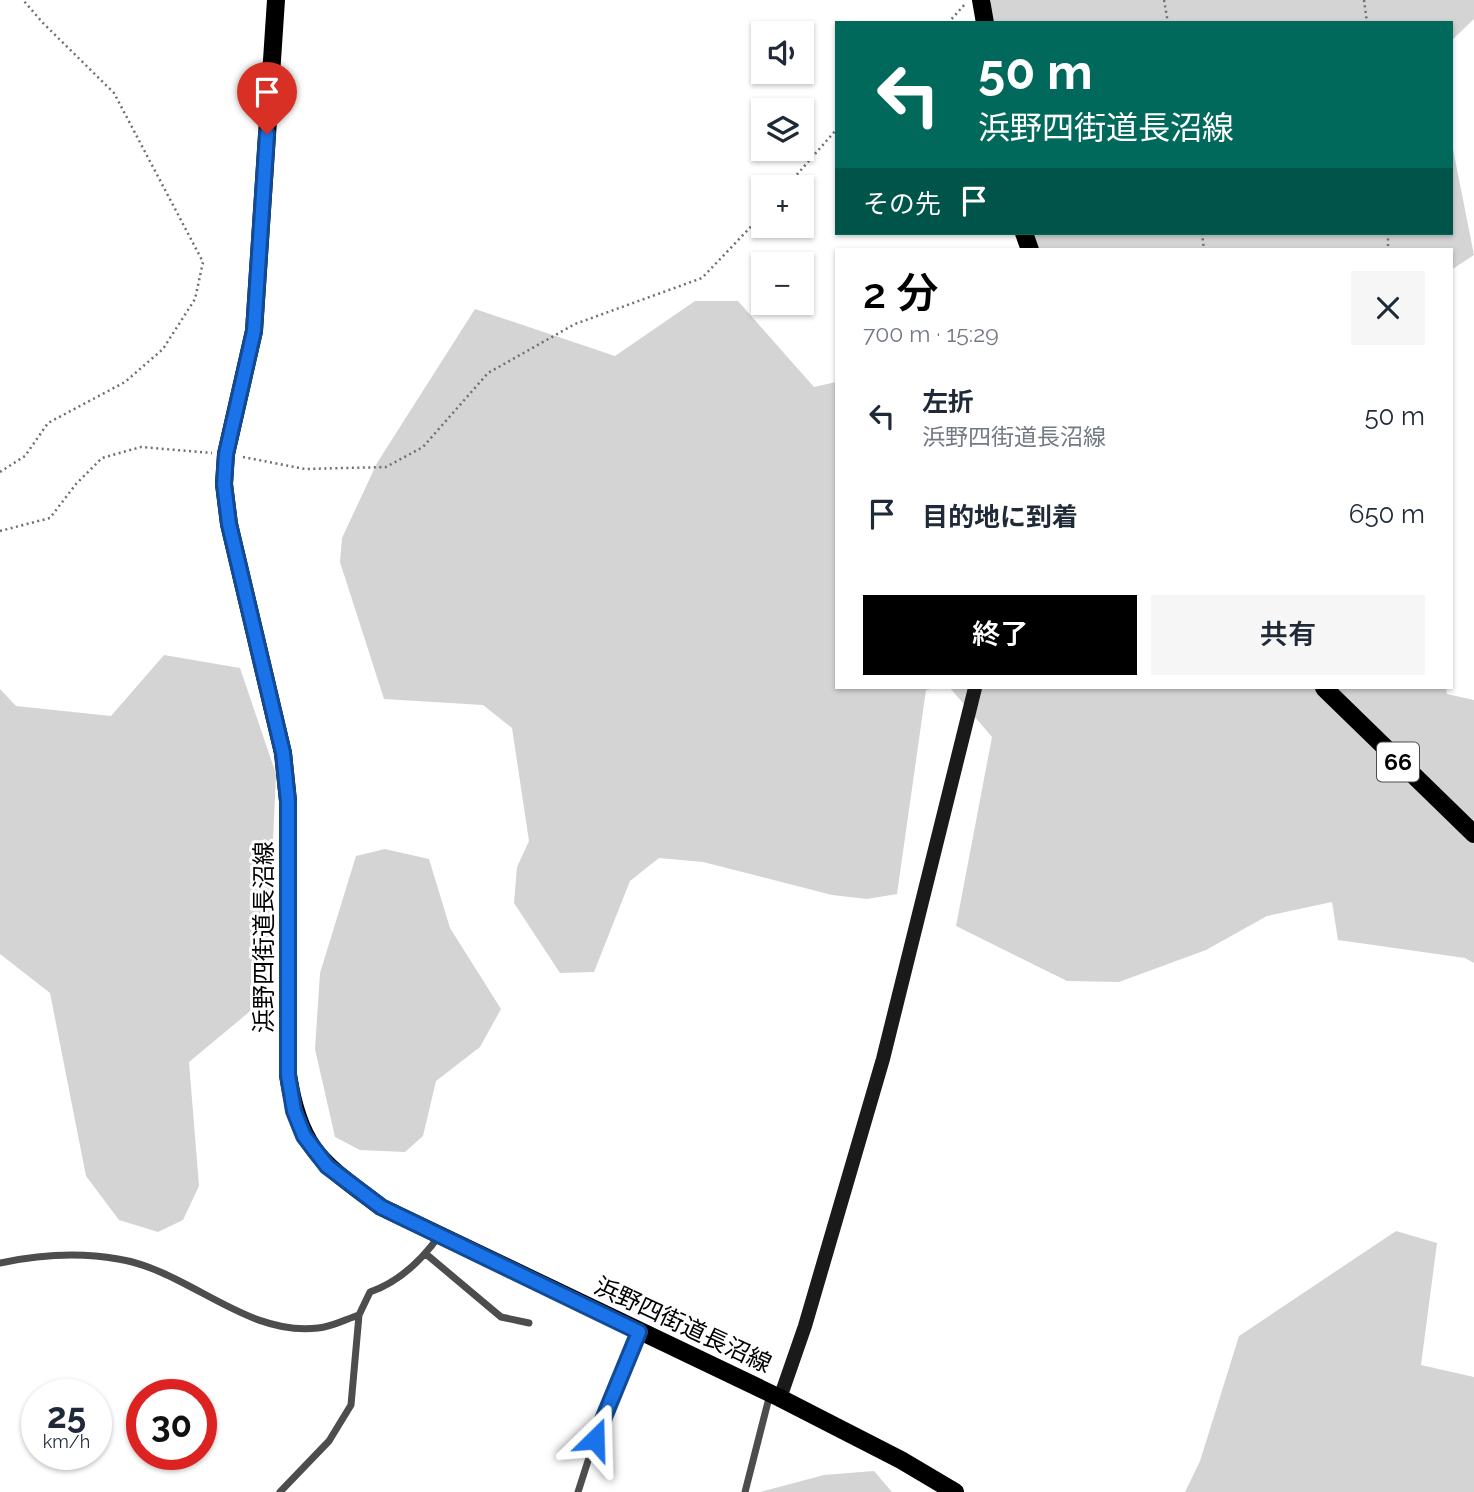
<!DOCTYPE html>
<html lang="ja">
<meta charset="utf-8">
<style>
body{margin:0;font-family:Raleway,"Noto Sans JP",sans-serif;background:#f6f6f7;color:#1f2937;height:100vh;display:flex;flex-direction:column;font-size:26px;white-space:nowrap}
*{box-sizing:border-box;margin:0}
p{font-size:23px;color:#747a83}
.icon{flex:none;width:38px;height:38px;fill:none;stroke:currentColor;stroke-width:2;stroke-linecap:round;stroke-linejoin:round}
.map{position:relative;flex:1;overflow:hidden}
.details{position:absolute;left:835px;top:248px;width:618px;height:441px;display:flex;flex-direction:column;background:#fff;border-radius:0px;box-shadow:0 2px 5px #0004}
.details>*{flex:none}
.top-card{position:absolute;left:835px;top:21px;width:618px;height:214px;border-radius:0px;box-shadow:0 2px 5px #0004;background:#00695c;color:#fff;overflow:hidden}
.tools{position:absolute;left:751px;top:21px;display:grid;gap:14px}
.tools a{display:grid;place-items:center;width:63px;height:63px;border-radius:0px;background:#fff;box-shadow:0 2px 5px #0004;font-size:35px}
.speed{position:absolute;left:21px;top:1379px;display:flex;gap:14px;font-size:35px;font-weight:700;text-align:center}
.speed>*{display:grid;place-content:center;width:91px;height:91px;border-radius:50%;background:#fff;box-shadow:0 2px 5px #0004;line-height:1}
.speed small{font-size:18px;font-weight:400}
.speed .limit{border:10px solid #d22;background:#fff;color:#111}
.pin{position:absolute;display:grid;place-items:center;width:60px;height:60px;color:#fff;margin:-72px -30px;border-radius:50% 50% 50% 0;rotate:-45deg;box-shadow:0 0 7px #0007}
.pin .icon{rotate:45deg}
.me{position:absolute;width:77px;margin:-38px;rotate:22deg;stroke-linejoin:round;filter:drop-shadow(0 0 5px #0008)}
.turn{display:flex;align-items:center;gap:24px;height:147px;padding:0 28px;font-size:32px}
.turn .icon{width:91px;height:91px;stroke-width:2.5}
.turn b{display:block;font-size:49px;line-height:60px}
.then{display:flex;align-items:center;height:66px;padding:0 28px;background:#0003;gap:14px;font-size:26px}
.round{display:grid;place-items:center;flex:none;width:74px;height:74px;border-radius:0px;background:#f6f6f7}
.headline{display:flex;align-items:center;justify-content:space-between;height:119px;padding:0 28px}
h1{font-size:42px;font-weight:600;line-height:52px;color:#000}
.cta{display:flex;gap:14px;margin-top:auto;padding:14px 28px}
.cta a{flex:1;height:80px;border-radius:0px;background:#000;color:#fff;font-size:28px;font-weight:600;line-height:80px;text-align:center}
.cta a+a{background:#f6f6f7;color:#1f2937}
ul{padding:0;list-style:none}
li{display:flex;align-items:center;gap:21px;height:98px;padding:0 28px}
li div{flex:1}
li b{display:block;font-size:26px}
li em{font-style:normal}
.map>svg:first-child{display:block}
.green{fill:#d4d4d4}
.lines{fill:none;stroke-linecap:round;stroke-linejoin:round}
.path{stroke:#6f6f6f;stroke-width:2.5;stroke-dasharray:2 3.5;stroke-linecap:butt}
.street{stroke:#4d4d4d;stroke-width:7}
.secondary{stroke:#1a1a1a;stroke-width:14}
.primary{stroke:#000;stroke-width:18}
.route-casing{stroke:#114b97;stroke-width:18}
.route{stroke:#1a73e8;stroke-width:12}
.labels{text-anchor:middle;stroke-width:6;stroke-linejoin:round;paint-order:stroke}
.shield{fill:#fff;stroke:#4c4c4c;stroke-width:2}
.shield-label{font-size:23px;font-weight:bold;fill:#000}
.street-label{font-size:24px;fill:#000;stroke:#fff}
</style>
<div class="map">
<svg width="1474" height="1492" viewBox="0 0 1474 1492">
<rect width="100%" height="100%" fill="#fff"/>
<path class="green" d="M991,0H1474V19L1451,41V23H989Z
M1451,139L1474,255L1451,270V250H1022L1018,233H1451Z
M695,301H738L814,387L836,382V688H936L926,690L897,894L867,899L832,895L703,862L659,858L630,881L594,972L560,973L514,903L517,867L529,841L512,728L483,705L384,699L340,562L342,538L377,463L475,309L615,356Z
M164,655L240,668L276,774L266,998L189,1062L199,1186L183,1220L158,1232L119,1220L86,1176L50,993L0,954V689L16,706L111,716Z
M950,688H1446L1447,694L1474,700V963L1465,958L1338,940L1332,902L1267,916L1206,950L1119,982L1067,981L956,926L992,737Z
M385,849L429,859L450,928L501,1009L480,1047L436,1081L423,1136L405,1152L360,1150L335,1137L315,1049L320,973L356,856Z
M1396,1231L1437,1243L1421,1365L1474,1377V1492H1185L1200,1461L1239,1336Z
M874,1471L892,1492H760L824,1475Z"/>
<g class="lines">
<path class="path" d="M1164,0L1168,23
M1364,0L1367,23
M948,23L966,3
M786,187L836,130
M1202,233L1204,250
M1388,233V250
M243,457L305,469L386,467L423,447L488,373L575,324L702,278L763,214
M0,472L25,456L48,423L125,382L163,349L195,299L203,262L114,93L43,23L23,0
M0,531L50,518L76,484L102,458L141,447L212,453"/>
<path class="street" d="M426,1254L501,1317L529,1323
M0,1263C38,1255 79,1252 118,1259C188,1270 246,1337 318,1328C332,1327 346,1319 359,1315
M280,1492L329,1441L351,1405L359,1315L370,1292C399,1282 421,1261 439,1236
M578,1492L595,1439L639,1332
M745,1492L770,1394"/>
<path class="secondary" d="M780,1398L805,1326L883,1059L975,688"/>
<path class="primary" d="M276,0L254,331L226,454L224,484L229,524L283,753L288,801V1075C300,1152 323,1163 381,1207L780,1398L901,1460L955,1492
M981,0L985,23
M1024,233L1030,250
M1324,688L1474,834"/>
</g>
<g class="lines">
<defs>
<path id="route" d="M267,134L254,331L226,454L224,484L229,524L283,753L288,801V1075L294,1111L304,1136L327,1166L381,1207L639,1332L595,1439"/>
</defs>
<use href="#route" class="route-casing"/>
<use href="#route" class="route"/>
</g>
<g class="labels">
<rect class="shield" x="1377" y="742.5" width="42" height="39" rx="5"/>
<g class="shield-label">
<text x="1398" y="770">66</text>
</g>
<g class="street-label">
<text transform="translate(264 937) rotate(-90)" y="8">浜野四街道長沼線</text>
<text transform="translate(683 1325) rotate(25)" y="8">浜野四街道長沼線</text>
</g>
</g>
</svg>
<div class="tools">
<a><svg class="icon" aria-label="sound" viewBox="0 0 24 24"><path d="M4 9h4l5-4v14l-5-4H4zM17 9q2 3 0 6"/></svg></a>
<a><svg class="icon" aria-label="layers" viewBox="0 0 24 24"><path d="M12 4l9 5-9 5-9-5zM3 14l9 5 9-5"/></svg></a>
<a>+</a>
<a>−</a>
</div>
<div class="speed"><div>25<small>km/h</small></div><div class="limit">30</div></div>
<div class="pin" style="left:267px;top:134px;background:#d93025"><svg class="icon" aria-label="arrive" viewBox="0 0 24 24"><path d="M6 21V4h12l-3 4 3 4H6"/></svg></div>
<svg class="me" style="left:595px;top:1439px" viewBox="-20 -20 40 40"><path d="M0-17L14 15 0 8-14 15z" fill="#1a73e8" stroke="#fff" stroke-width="4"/></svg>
<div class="top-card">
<div class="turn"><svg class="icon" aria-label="left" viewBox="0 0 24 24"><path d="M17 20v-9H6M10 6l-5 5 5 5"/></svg><div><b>50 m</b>浜野四街道長沼線</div></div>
<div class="then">その先<svg class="icon" aria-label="arrive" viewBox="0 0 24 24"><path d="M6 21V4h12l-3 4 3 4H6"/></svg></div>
</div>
<section class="details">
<div class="headline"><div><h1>2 分</h1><p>700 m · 15:29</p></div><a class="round"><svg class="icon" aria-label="close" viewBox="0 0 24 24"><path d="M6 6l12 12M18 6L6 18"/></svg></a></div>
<ul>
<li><svg class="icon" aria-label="left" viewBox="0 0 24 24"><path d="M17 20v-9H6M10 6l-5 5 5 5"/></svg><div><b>左折</b><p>浜野四街道長沼線</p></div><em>50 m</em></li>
<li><svg class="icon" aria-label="arrive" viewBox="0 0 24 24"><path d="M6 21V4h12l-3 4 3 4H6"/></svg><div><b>目的地に到着</b></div><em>650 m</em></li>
</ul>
<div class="cta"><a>終了</a><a>共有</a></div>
</section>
</div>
